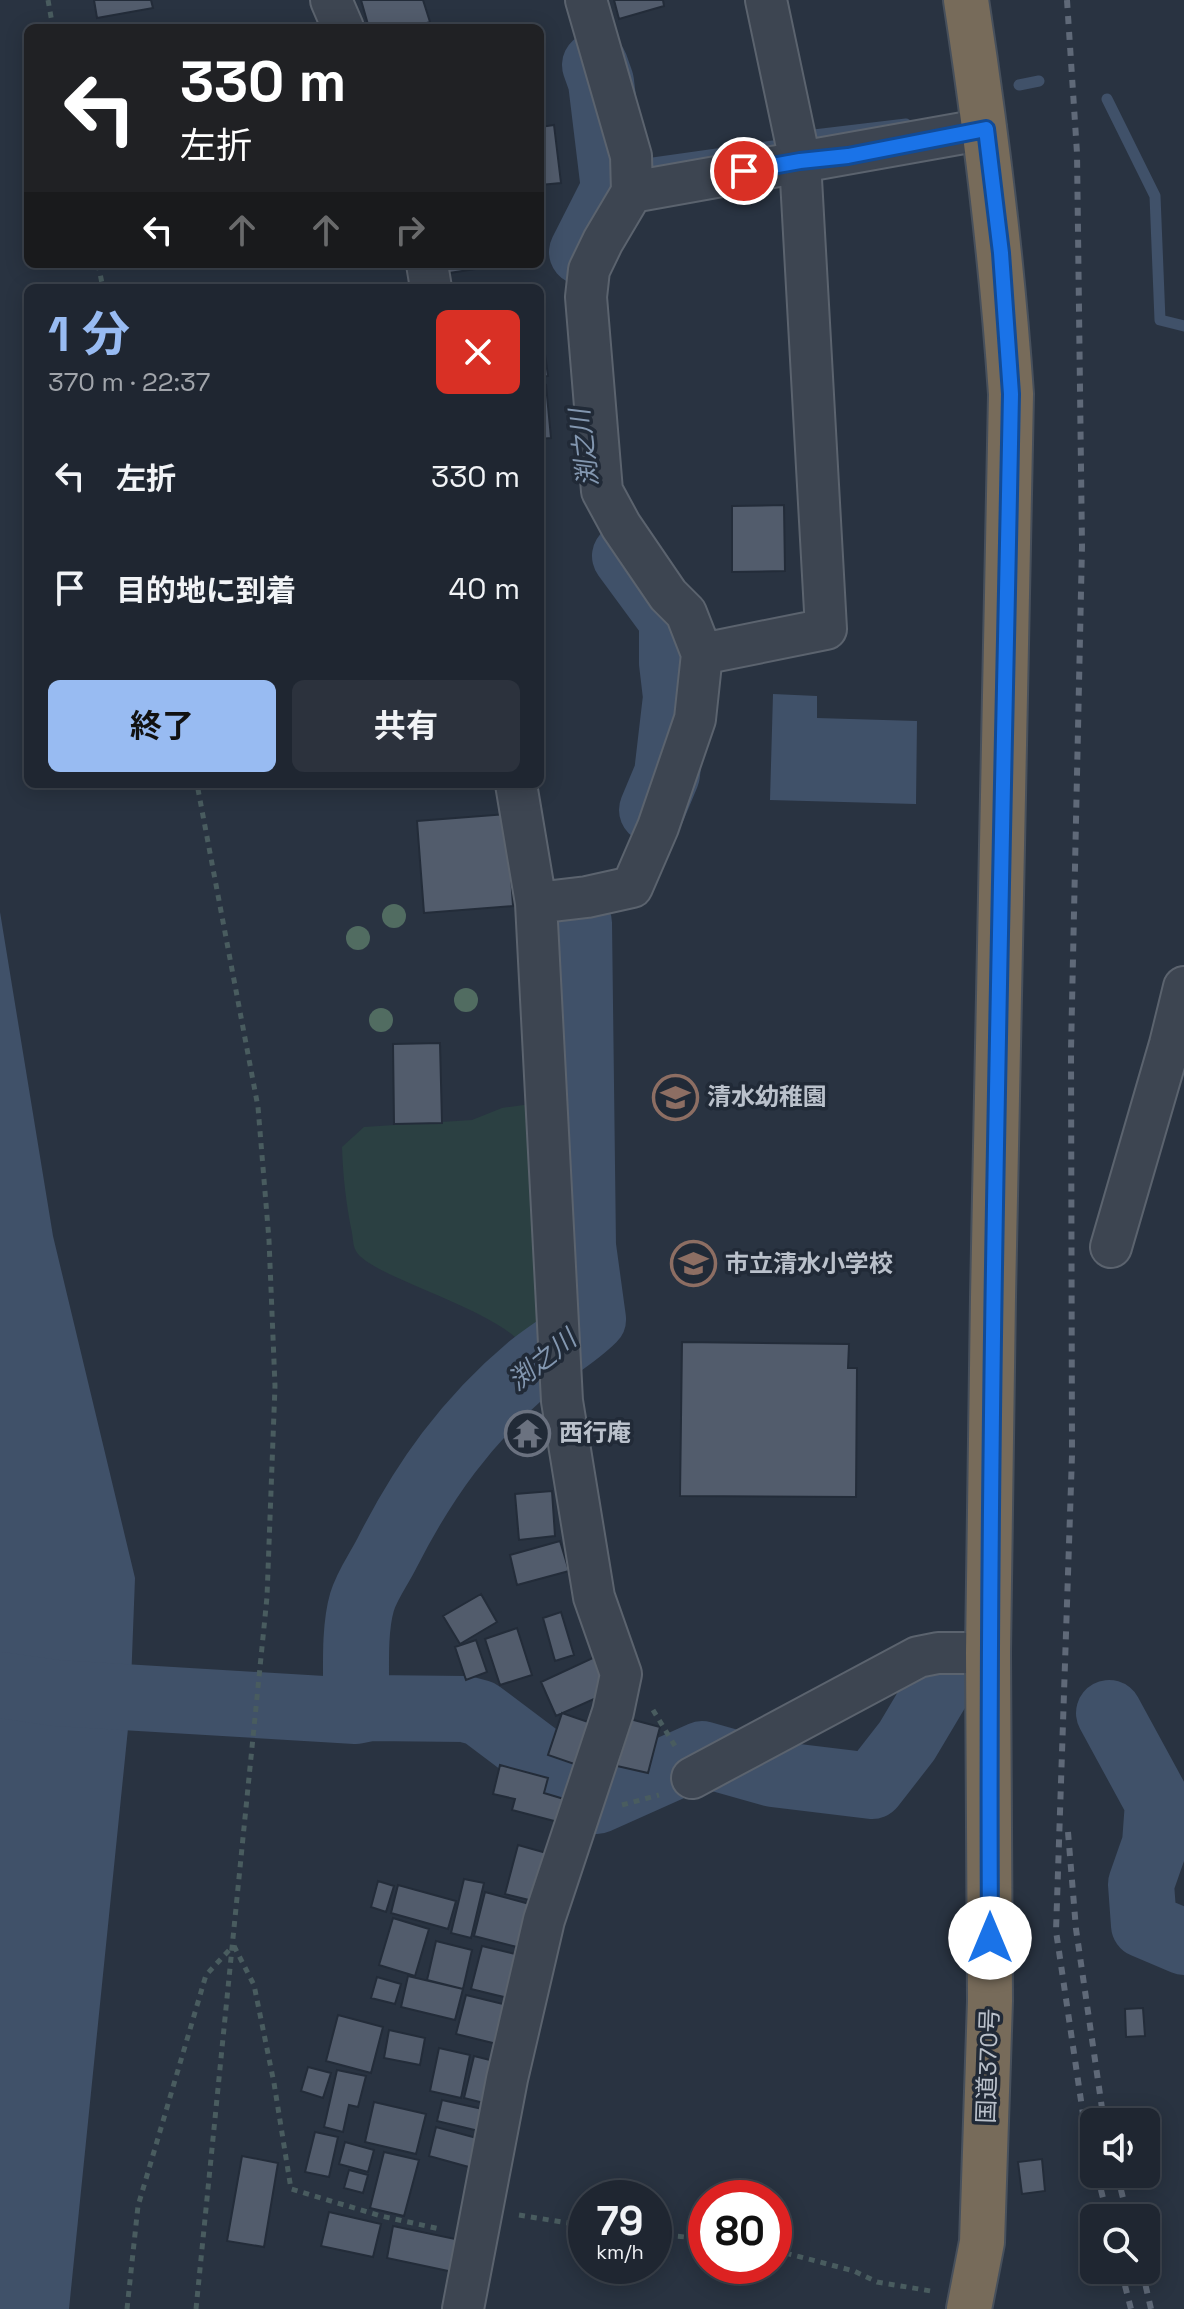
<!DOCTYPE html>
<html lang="ja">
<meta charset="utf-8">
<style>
body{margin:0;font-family:"Space Grotesk","Noto Sans JP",sans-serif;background:#2c323d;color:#f1f3f6;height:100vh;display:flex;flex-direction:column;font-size:30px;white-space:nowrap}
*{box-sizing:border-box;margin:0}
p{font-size:26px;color:#a1a5ab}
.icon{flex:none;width:44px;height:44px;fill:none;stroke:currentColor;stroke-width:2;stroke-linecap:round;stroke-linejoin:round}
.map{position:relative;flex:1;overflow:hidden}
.details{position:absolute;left:24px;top:284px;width:520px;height:504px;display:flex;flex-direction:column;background:#1f2631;border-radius:12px;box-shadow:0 4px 20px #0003,0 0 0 2px #3c434d}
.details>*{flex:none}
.hud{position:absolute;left:24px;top:24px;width:520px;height:244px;border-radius:12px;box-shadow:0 4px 20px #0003,0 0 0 2px #3c434d;background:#202124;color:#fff;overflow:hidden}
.buttons{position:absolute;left:1080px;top:2108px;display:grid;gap:16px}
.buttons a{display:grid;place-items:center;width:80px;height:80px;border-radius:12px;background:#1f2631;box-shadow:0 4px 20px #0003,0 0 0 2px #3c434d;font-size:40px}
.speed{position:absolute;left:568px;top:2180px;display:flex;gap:16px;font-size:40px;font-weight:700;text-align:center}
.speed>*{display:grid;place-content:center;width:104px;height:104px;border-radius:50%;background:#1f2631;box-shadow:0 4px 20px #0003,0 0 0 2px #3c434d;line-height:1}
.speed small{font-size:20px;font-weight:400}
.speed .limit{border:12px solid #d22;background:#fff;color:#111}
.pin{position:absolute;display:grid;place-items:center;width:68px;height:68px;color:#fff;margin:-34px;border:4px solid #fff;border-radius:50%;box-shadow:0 2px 8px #0007}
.me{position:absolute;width:88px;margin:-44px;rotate:0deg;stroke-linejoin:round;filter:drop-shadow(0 0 6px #0008)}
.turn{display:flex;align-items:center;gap:28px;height:168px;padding:0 24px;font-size:36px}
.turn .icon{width:104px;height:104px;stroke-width:2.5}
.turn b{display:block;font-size:56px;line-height:68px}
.lanes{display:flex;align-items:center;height:76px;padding:0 24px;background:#0003;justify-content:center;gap:40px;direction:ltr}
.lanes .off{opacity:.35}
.round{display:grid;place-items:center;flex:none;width:84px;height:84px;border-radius:12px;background:#2c323d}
.summary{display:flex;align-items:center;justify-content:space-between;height:136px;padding:0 24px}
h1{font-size:48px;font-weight:700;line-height:60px;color:#98bbf2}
.action{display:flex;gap:16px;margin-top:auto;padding:16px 24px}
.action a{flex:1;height:92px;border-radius:12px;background:#98bbf2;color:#111;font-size:32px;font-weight:700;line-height:92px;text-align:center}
.action a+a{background:#2c323d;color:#f1f3f6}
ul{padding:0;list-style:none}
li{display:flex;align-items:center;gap:24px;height:112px;padding:0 24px}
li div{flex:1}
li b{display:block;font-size:30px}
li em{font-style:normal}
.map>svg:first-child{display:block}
.green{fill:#2b4042}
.water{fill:#405169}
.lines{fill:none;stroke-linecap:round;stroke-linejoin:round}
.stream{stroke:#405169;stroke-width:11}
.river{stroke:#405169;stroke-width:66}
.building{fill:#525c6c;stroke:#232c39;stroke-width:2}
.minor-casing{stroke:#5b636e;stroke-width:44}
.highway-casing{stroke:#47505c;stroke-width:48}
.path{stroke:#495c5f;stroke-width:5;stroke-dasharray:6 6;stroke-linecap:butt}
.minor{stroke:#3d4551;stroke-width:40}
.highway{stroke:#776b5a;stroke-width:44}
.rail{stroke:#5f6978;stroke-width:6;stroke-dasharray:8 8;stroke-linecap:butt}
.tree{fill:#516c61}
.route-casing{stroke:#114b97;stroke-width:20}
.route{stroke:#1a73e8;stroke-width:14}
.labels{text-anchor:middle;stroke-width:7;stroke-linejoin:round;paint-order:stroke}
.poi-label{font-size:24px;font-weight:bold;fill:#bac1cb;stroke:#212a37;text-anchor:start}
.street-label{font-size:24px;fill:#bac1cb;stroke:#212a37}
.water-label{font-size:26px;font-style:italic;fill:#8397b0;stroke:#212a37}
</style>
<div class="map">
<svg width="1184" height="2309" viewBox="0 0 1184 2309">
<rect width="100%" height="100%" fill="#293341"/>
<path class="green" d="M537,1103L547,1329L532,1335L522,1344C491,1307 369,1276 356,1251C353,1246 353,1238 352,1233C346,1203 343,1177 342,1147L364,1127L472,1120L502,1108Z"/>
<path class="water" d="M773,694L817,696V718L917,721L916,804L770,800Z
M0,912L53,1236L135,1578L130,1709L69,2309H0Z"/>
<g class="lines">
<path class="stream" d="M1019,85L1039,81
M1107,99L1155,196L1160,320L1184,326
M814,135L906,124
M646,164L773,146"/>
<path class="river" d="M582,252L614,189L601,82L595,65
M625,556L672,620V663L676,697L667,774L652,810
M0,1685L56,1693L356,1711L371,1708L465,1709L480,1713L597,1801L702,1754L773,1774L872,1786L907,1741L951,1667
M356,1711C357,1678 353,1633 362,1602C367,1585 379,1569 387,1553C424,1480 467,1420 530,1367C551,1350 574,1338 593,1319L583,1246L579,923
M1109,1713L1158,1803L1155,1844L1141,1884L1144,1925L1184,1942"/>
</g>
<path class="building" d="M94,0H151L153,8L97,18Z
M361,0H423L430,22L411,28H369Z
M614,0H663L664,6L619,19Z
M554,125L561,183L540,185V127Z
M448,264H502V265L449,273Z
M543,340L548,376L540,377V341Z
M546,385L551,438L540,439V386Z
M784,505L785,571L732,572V506Z
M507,814L513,906L424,913L417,821Z
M440,1043L442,1123L394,1124L393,1044Z
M682,1342L849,1344L848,1368H857L856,1497L680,1496Z
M538,1415L542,1450L517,1452L513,1417Z
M552,1491L555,1536L519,1540L515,1494Z
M560,1541L569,1571L517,1585L510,1555Z
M481,1594L497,1622L460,1644L443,1616Z
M561,1612L574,1655L555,1661L543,1618Z
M517,1628L532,1675L500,1685L485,1639Z
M476,1640L487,1672L466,1680L455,1647Z
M597,1656L612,1691L556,1716L541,1682Z
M562,1713L594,1724L580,1766L548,1755Z
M630,1719L660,1727L648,1773L617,1766Z
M500,1765L548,1778L544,1793L564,1799L558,1822L512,1810L515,1799L493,1794Z
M518,1845L550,1854L537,1902L505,1894Z
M464,1879L484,1883L471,1938L451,1933Z
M378,1881L394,1886L386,1912L371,1907Z
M398,1885L456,1901L448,1929L391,1913Z
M485,1892L537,1906L525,1949L474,1936Z
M393,1918L429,1929L415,1976L379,1965Z
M436,1941L472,1950L463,1989L427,1980Z
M482,1946L519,1955L508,1998L471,1989Z
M408,1976L463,1989L455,2020L401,2007Z
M377,1977L401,1984L395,2004L371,1998Z
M466,1995L511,2006L501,2045L456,2034Z
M1143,2008L1145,2036L1126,2037L1125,2009Z
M338,2015L383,2027L371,2073L326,2061Z
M389,2030L425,2038L420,2065L384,2058Z
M439,2048L470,2055L461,2098L430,2091Z
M474,2056L498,2062L488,2104L464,2098Z
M308,2067L331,2073L323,2098L301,2091Z
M337,2070L366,2076L358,2107L349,2105L343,2132L324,2127Z
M442,2100L487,2110L483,2132L437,2121Z
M374,2102L426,2114L416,2154L365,2142Z
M436,2127L484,2140L476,2169L429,2156Z
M315,2132L338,2137L329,2177L305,2172Z
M345,2142L374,2150L368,2172L339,2164Z
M384,2152L419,2160L404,2216L370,2208Z
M242,2156L278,2163L264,2247L227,2241Z
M1042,2159L1045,2191L1022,2194L1018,2162Z
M349,2170L368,2175L363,2193L344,2188Z
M329,2212L381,2224L373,2257L321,2246Z
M393,2226L460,2240L453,2272L387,2258Z"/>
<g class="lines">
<defs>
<path id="minor" d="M331,0L343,28
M632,192L986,129
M427,264L431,288
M702,654L826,629L800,161L766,0
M536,903L587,897L632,887L658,827L695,719L702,654L686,613L668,595L621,526L602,491L586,297L589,270L603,241L632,192L631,156L586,0
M1111,1247L1170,1044L1184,987
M692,1778L918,1657L938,1653H988
M463,2309L507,2079L544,1920L613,1712L621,1674L594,1597L562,1401L536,903L516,784"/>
<path id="highway" d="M966,0C986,131 1002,261 1011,394L993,1297L988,1653L990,2001L982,2242L969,2309"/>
</defs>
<use href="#minor" class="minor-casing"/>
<use href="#highway" class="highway-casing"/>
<path class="path" d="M48,0L53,28
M98,264L103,288
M653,1710L675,1746
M622,1805L659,1795
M234,1946L254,1985L274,2083L291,2189L381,2216L440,2229
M519,2215L586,2226
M654,2234L706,2239
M774,2250L854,2271L877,2282L931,2291
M127,2309L138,2206L206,1975L233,1946
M196,2309L267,1597L275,1386L269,1240L258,1107L197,784"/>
<use href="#minor" class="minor"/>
<use href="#highway" class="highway"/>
<path class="rail" d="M1067,0L1077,153L1082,546L1071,1050L1072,1455L1056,1931L1084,2121L1094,2162
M1068,1832L1076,1929L1104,2122
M1097,2174L1108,2218
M1117,2174L1128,2218
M1121,2270L1131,2309
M1142,2270L1151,2309"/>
</g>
<g class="tree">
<circle cx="394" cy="916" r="12"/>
<circle cx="358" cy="938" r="12"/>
<circle cx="466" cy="1000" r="12"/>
<circle cx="381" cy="1020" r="12"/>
</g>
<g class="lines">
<defs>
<path id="route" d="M744,171L800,161L848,156L986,129L1001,253L1011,394C1001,908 987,1423 990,1938"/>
</defs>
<use href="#route" class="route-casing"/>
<use href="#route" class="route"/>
</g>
<defs>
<symbol id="school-ring" viewBox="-11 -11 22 22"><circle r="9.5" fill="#212a37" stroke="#8d6e63" stroke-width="1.5"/><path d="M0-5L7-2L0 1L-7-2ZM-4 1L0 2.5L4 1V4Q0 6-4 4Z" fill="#8d6e63"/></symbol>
<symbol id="temple-ring" viewBox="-11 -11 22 22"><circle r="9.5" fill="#212a37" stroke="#6b7280" stroke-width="1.5"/><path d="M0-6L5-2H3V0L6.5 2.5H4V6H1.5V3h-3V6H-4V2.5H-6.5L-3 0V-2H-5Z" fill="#6b7280"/></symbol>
</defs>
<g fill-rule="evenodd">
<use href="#school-ring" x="650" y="1072" width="51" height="51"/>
<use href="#school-ring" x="668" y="1238" width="51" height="51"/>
<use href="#temple-ring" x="502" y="1408" width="51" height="51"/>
</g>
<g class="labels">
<g class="poi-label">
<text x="707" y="1105">清水幼稚園</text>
<text x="725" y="1272">市立清水小学校</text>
<text x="559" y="1441">西行庵</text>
</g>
<g class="street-label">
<text transform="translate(988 2066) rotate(-88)" y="8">国道370号</text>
</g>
<g class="water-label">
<text transform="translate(584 448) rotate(-97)" y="9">渕之川</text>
<text transform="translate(542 1360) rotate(-39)" y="9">渕之川</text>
</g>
</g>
</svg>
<div class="buttons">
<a><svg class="icon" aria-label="sound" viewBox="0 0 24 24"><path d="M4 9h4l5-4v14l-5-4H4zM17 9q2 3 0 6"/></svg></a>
<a><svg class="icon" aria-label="search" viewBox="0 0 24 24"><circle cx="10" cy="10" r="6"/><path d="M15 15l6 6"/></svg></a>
</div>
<div class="speed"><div>79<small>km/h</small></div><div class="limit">80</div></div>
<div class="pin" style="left:744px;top:171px;background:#d93025"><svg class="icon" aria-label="arrive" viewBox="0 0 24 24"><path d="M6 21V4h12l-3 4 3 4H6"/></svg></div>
<svg class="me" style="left:990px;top:1938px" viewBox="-20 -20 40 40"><circle r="19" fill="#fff"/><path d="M0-13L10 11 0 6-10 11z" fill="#1a73e8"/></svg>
<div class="hud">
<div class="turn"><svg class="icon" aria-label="left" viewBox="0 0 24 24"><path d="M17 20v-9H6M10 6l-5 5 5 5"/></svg><div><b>330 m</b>左折</div></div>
<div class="lanes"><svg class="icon" aria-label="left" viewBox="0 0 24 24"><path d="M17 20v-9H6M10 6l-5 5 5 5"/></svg><svg class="icon off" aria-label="ahead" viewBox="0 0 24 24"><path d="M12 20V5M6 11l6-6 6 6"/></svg><svg class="icon off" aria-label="ahead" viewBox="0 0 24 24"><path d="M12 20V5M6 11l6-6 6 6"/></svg><svg class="icon off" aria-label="right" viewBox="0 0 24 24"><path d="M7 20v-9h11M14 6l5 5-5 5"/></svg></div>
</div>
<section class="details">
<div class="summary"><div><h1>1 分</h1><p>370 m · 22:37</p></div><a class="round" style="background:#d93025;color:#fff"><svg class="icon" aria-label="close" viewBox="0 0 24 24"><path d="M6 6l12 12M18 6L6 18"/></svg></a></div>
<ul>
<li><svg class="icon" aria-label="left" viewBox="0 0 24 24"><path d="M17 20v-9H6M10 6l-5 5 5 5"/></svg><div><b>左折</b></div><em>330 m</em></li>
<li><svg class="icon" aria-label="arrive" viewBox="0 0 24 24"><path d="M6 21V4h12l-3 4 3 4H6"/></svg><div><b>目的地に到着</b></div><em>40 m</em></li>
</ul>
<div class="action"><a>終了</a><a>共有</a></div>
</section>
</div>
